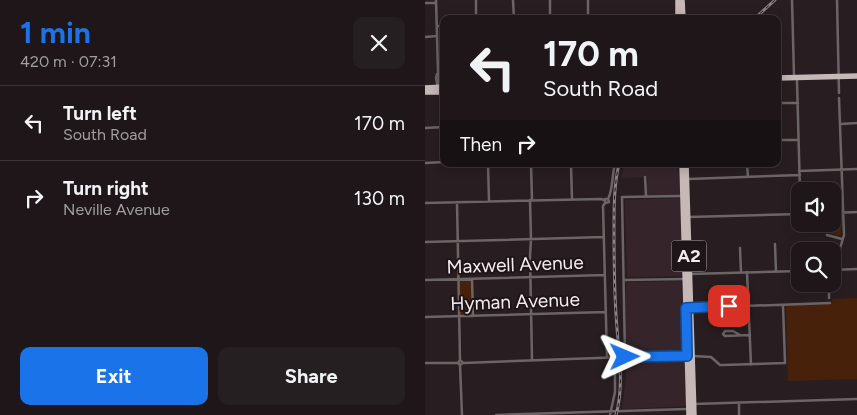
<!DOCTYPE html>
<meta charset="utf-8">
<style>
body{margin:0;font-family:Figtree,sans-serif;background:#261f22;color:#f1f3f6;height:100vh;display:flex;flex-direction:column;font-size:19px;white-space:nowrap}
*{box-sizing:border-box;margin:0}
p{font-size:16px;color:#a19fa2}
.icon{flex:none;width:28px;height:28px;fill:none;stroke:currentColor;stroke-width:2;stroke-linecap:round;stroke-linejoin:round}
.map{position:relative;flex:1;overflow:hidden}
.details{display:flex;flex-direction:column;background:#1e1619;width:425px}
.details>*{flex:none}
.top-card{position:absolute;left:15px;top:15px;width:341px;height:152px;border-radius:10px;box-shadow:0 2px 12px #0003,0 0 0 1px #3c3538;background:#1e1619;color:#f1f3f6;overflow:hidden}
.tools{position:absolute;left:366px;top:182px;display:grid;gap:10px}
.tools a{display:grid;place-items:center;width:50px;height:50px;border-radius:10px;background:#1e1619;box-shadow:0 2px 12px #0003,0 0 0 1px #3c3538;font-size:25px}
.pin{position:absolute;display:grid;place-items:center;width:42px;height:42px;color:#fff;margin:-21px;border-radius:10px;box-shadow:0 2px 8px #0006}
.me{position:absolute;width:55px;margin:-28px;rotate:89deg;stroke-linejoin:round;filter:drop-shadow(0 0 4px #0008)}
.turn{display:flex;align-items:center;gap:18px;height:105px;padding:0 20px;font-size:22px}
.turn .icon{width:65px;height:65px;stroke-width:2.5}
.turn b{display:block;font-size:35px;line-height:42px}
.then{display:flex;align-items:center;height:48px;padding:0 20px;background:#0003;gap:10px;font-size:19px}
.round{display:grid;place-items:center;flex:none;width:52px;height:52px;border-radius:10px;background:#261f22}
.summary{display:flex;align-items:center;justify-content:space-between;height:85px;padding:0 20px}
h1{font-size:30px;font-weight:700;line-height:38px;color:#1a73e8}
.cta{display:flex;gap:10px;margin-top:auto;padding:10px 20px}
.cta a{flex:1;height:58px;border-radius:10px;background:#1a73e8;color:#fff;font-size:20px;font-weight:700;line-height:58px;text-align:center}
.cta a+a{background:#261f22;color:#f1f3f6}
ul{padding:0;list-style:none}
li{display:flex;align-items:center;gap:15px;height:75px;padding:0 20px;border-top:1px solid #3c3538}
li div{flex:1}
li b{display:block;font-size:19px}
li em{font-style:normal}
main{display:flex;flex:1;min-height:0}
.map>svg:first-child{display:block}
.built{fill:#35252a}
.green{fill:#48210a}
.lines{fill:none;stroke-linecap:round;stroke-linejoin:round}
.minor{stroke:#6b6565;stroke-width:2.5}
.trunk{stroke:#c5b8b7;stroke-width:5.5}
.rail-casing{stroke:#8b8285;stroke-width:3}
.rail{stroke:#1e1518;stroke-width:1;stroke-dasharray:4;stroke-linecap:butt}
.route-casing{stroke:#114b97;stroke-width:12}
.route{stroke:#1a73e8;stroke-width:9}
.labels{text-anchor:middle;stroke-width:4;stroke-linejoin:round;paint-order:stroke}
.shield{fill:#1e1518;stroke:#b3acae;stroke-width:1}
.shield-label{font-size:18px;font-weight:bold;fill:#f3ecef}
.street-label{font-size:19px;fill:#f3ecef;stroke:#1e1518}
</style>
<main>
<section class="details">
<div class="summary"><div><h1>1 min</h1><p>420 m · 07:31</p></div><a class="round"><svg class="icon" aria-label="close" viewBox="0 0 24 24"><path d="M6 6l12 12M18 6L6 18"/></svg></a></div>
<ul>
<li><svg class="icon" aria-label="left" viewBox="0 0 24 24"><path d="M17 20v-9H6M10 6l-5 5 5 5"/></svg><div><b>Turn left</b><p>South Road</p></div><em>170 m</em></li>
<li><svg class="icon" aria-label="right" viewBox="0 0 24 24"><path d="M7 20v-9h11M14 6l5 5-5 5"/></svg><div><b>Turn right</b><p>Neville Avenue</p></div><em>130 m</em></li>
</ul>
<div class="cta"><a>Exit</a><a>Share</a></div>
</section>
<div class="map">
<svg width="432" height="415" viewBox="0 0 432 415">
<rect width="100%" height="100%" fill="#281e21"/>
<path class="built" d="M200,164H252L256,193L254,195L222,196V177L196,178Z
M256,198L258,276L202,277L200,200Z
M259,281L260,354L201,356V282Z
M261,358L262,406L197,409L201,378L200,360Z"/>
<path class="green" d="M408,215H415L416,235L413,236L400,231L391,232V224H408Z
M34,279H47L48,316L35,317Z
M432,298V379L363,381L361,305L407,303V299Z"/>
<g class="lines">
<path class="minor" d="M11,0L13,72L14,78L13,86
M51,0V19
M88,0L89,19
M125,0V19
M367,0L369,76
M412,0L414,93
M0,3H11
M163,19V0
M12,26H19
M0,37L12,36
M12,74L11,78L13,88
M372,81L375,192
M352,103H373
M416,124L432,123
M0,128L19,127
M352,140H373
M0,163L19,162
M63,164L64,201
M106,164L107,200
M322,164L323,177
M146,165L147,199
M374,171L432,169
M220,177L221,196
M264,179L375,175
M180,199H183L184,202L180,203Z
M183,199C188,190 187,174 190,164
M105,200L106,239L105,256L107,360
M32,202L35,360L33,363L35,365L38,363L35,360
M0,203L176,199L179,200
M180,203L178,206L182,358
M408,213L432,212
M264,217L375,214
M402,235L417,239
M0,242L179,237
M350,244L351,272
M315,248L316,272
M408,270L432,269
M414,270V252L419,235L414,98
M322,272L326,365
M264,274L375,271
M47,279L48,316
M0,280L180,275
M199,280L260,279
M404,284V298
M266,308L405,303
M0,317L181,312
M315,335L308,331H300L298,334L300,336L325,335
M268,356L286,357L295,365H298L360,363L358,305
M200,357L197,197L257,196
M0,363H33
M38,363L200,357L263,356
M35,365L37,415
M314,403V415
M269,404L432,399
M71,415L262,409
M185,415L190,392V358"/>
<path class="trunk" d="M253,0V19
M257,0L258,19
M352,78L432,76
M0,88L19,87
M0,92H19
M257,164L264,415
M261,164L269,415"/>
<defs>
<path id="rail" d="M329,19L350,0
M191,415C199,387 194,356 192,328C189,294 189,262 189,228C189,207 189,185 194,164"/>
</defs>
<use href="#rail" class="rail-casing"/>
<use href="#rail" class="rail"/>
</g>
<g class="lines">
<defs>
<path id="route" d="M200,357L262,356L261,308L304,306"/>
</defs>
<use href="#route" class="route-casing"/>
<use href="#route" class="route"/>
</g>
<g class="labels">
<rect class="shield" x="246.5" y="240.5" width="35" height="31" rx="4"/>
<g class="shield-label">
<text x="264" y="262">A2</text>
</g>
<g class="street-label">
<text transform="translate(90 264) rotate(-2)" y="7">Maxwell Avenue</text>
<text transform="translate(90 301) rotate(-2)" y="7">Hyman Avenue</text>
</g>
</g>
</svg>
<div class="tools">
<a><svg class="icon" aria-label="sound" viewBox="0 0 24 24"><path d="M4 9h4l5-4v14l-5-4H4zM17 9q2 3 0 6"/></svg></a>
<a><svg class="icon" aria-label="search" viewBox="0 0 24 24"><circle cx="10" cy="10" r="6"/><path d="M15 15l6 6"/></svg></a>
</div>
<div class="pin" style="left:304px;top:306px;background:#d93025"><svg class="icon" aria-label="arrive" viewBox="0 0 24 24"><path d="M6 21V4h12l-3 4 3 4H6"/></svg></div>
<svg class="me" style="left:200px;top:357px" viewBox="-20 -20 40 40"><path d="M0-17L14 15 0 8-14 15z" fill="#1a73e8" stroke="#fff" stroke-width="4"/></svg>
<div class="top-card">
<div class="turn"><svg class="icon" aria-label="left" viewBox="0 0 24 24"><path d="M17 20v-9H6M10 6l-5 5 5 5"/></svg><div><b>170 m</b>South Road</div></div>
<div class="then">Then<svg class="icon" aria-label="right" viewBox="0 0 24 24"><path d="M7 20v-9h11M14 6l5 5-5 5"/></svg></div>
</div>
</div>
</main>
